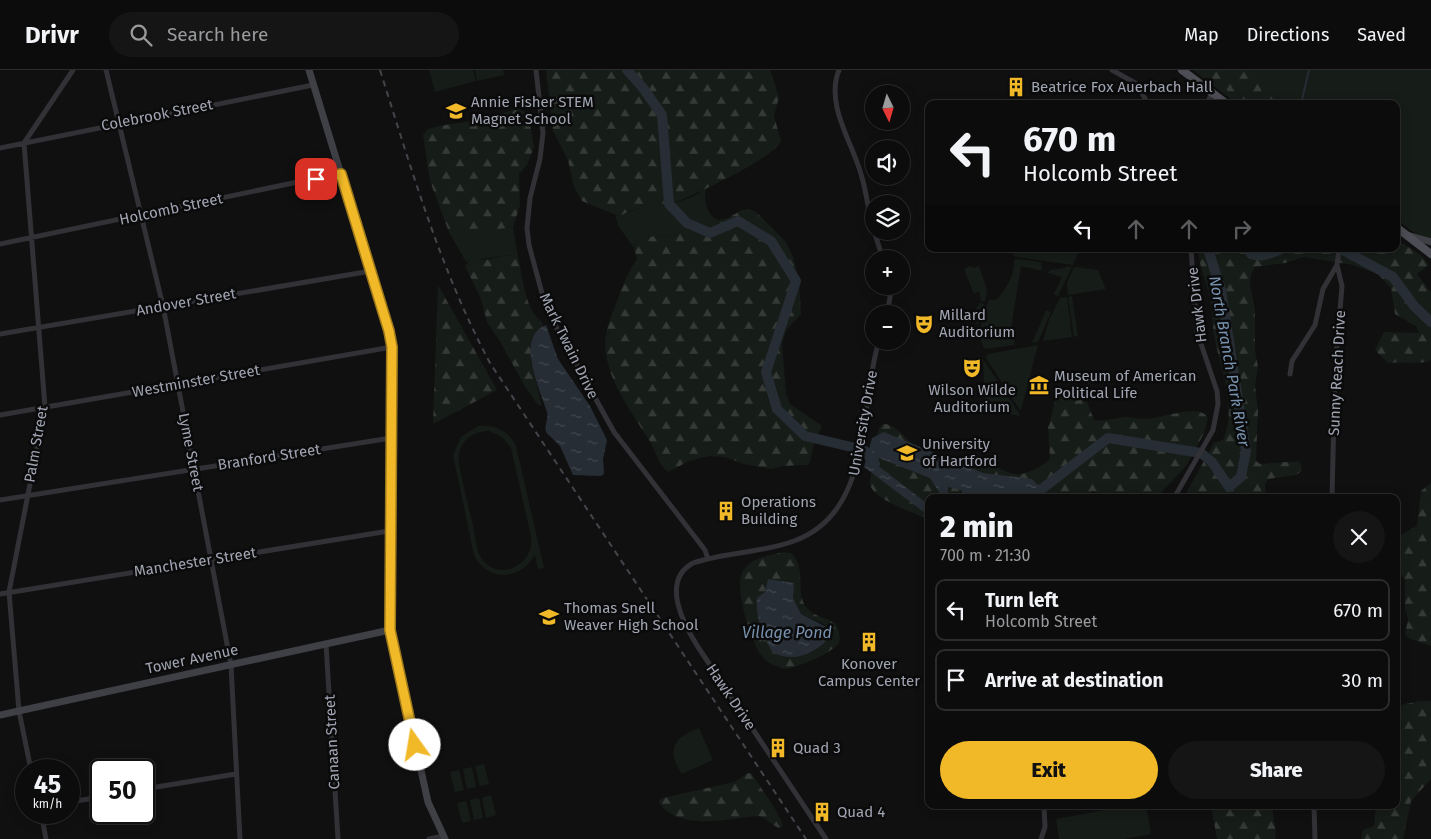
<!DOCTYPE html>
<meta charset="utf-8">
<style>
body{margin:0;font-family:"Fira Sans",sans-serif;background:#151516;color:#f1f3f6;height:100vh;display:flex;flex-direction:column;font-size:19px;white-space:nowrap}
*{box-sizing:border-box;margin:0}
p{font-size:16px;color:#9a9b9d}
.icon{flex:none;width:28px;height:28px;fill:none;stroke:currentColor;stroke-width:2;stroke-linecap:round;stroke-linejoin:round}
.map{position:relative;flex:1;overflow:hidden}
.drawer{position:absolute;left:925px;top:424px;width:475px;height:315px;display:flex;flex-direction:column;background:#0c0c0d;border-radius:10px;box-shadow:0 2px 12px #0003,0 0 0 1px #2c2c2e}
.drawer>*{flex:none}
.hud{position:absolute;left:925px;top:30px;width:475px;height:152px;border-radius:10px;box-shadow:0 2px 12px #0003,0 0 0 1px #2c2c2e;background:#0c0c0d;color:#f1f3f6;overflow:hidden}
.needle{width:32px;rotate:175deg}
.fabs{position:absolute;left:865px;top:15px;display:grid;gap:10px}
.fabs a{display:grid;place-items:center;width:45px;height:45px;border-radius:50%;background:#0c0c0d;box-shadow:0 2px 12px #0003,0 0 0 1px #2c2c2e;font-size:25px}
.speed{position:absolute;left:15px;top:689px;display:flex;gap:10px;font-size:25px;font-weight:700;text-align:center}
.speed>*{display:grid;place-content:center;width:65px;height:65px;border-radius:50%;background:#0c0c0d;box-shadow:0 2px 12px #0003,0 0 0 1px #2c2c2e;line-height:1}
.speed small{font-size:12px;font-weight:400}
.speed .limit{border:2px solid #111;border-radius:8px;background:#fff;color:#111}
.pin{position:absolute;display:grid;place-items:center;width:42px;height:42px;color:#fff;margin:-21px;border-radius:10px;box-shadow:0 2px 8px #0006}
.me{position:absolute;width:55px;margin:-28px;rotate:347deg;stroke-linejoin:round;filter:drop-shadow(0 0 4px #0008)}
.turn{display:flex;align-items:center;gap:18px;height:105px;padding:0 15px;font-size:22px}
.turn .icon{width:65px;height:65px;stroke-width:2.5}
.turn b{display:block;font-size:35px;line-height:42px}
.lanes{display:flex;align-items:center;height:48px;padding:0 15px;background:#0003;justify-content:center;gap:25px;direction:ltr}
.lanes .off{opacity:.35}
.round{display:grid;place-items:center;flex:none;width:52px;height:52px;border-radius:26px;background:#151516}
.overview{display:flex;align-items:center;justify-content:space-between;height:85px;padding:0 15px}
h1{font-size:30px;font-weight:800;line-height:38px}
.action{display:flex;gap:10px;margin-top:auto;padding:10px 15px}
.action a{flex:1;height:58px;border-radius:30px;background:#f1b928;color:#111;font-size:20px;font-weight:800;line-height:58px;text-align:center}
.action a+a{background:#151516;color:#f1f3f6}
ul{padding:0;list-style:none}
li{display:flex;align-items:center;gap:15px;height:62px;margin:0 10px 8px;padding:0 5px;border:2px solid #2c2c2e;border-radius:10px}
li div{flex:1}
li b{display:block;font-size:19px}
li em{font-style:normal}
header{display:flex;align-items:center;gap:30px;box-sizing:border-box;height:70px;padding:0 25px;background:#0c0c0d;border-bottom:1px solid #2c2c2e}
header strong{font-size:24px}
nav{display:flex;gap:28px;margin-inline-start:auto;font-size:18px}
.search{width:350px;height:45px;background:#151516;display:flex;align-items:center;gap:12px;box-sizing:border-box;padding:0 18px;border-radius:28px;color:#9a9b9d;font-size:19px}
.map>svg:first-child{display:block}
.grass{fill:#161c17;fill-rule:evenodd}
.forest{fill:url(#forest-firs);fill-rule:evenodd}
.water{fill:url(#water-ripples)}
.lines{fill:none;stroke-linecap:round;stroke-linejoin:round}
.stream{stroke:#262d34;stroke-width:2}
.river{stroke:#262d34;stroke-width:10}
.minor{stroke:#313136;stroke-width:5}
.secondary{stroke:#3f4046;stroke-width:7}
.primary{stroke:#4d4e55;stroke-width:8}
.rail{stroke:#44454b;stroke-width:2;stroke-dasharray:6 5;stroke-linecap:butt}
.route-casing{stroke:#9d781a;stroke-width:12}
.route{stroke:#f1b928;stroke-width:9}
.labels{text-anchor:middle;stroke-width:5;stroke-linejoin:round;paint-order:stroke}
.poi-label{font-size:15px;fill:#a1a5b2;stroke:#0b0b0c;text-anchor:start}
.street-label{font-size:15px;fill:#a1a5b2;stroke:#0b0b0c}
.water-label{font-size:16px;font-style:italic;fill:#7791ae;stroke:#0b0b0c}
</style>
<header>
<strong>Drivr</strong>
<div class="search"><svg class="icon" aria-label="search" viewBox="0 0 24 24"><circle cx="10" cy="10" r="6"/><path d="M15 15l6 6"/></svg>Search here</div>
<nav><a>Map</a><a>Directions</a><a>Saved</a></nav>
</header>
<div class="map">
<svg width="1431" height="769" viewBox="0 0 1431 769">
<defs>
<pattern id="forest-firs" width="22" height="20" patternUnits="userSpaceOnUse" patternTransform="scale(1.25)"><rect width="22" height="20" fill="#161c17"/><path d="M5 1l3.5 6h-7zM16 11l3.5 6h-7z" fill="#353a36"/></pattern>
<pattern id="water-ripples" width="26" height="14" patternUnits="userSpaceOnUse" patternTransform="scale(1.25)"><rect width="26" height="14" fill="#262d34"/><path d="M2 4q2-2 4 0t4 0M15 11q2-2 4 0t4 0" fill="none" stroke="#42484f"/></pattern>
</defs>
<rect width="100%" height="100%" fill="#101011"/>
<path class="grass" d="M429,0H473L476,11L435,22Z
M475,0H503L504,5L477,11Z
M1193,0H1431V169L1415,163L1396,150V34H1237Z
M706,118C703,130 707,147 720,151L695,156L673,165L643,167L634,174V178L619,157L615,145L619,146L637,139L670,135L696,125Z
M513,157L518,187L507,185L466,192L449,162H468Z
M1011,179H1080L1073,195L1017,187L1014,186Z
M1018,189L1041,192L1042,201L1021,196L1010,265L1015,266L1014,275L985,279C975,267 984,243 989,230H996C1006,220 1015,204 1014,190Z
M970,196L973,198L979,196L987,220L985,232L981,231L979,221L974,224L964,199Z
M1066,196L1072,197L1058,226L1054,224L1062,207L1048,203L1050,200L1065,198Z
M1074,197L1098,200L1106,219L1068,225L1067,213Z
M1072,226L1078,266L1074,267L1068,227Z
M1067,227L1072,267L1043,271L1049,250L1060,228Z
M980,233L984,234L978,255L973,243Z
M1046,240L1051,242L1038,272L1032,273Z
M1038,275L1021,340H1020L986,288L988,284Z
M983,289L1020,345L1019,346L987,340L985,338Z
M478,356C495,354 509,361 516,376L544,498L538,499L535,485C520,511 487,512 474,485L453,385L461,367ZM489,361L502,367L511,378L531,467C535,496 496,514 480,486C476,477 475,465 473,455C468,435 463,415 459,394C456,375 470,361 489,361Z
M699,658L713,690L682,704C666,681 673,667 699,658Z
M484,694L489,714L480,716L475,696Z
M472,697L476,717L467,719L463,699Z
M459,700L464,720L455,722L450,702Z
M491,725L496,745L486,748L482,728Z
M479,728L483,748L474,750L470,730Z
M466,731L471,751L462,753L457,733Z
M1131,735H1146L1151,764L1124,769H1059L1056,749Z"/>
<path class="forest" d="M546,0H770L779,27L774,46L781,71C775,88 690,127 671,134C660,138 648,137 637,139C630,140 625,144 619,146L582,131L574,117L568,90L553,61Z
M1199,0H1257L1260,12L1278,34H1246Z
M518,39L528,43L534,77L527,95L519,104L520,135L513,157L475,163L449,162L430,111L423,65L428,59L439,56L465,52Z
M749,139L756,142L786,172L793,187L799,210L801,244L787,259L782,274L786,323L790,334L822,356L813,377L810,392L807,395L783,396L771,399L744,394L725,387L709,386L689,391L668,402C658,395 656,380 649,370C631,341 606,309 605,274C605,257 615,238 620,223C625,210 630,199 637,189L634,178L636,170L643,167L673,165L695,156L728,148L742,140Z
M1396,169L1422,186L1429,195L1417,204L1431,222V290C1422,295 1400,291 1388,293L1375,280L1384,262L1419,263L1416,256L1395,244L1391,218L1378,204L1353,195L1304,187L1285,193L1255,197L1251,204L1250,216L1255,239V281L1258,297L1255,316L1258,340L1256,391L1260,394C1268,394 1295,390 1300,392L1302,401L1296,405L1268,409L1265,414L1266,427H1184L1214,373L1223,370C1238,337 1220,299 1214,265C1212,253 1213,239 1210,227C1206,211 1199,196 1198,179H1396Z
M507,185L518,187C523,207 524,239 542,252L543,256L533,269L531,292L542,336L538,335L524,315L501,273L487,252L481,229L465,196L470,190H485Z
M438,215L497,320L433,354Z
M1064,322L1087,332L1094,350C1105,352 1114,348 1125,347C1132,347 1138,349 1144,349C1159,350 1199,332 1208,348L1204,363L1187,395L1157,427H1107L1093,421L1085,428H929V451C915,441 873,431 870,414C869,409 876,391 876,383C877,374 875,360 883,354C897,353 906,371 917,377C943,391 968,390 995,397C1004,399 1011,406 1021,404C1029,403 1046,395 1050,388L1048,358L1057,324Z
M1431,413V576L1408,568L1405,564L1408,549L1405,538V510L1403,507L1396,505V467L1417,456L1421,421Z
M784,482L791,483C809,500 792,526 810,541C817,547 826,548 835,553C838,557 841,567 839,572C835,582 797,598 785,599C777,597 767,593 762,586C751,573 733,516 743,501C751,487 769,486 784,482ZM768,509L794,513L793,528L801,544L826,555L792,586L772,582L764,565L765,523Z
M1420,631H1431V709L1411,731L1403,769H1361L1363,760L1374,756L1376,735H1396V636Z
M748,703L752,704C763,722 776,737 783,756L780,758C770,755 768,748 758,746C729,748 682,762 660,734L659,730L663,728L734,712Z
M1211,735H1273C1272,748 1277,756 1275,769H1217Z"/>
<path class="water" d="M546,255L558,289L590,336L607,370L603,389L604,404L601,406L573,405L560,376L546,362C544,355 549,349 547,342C541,322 514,267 546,255Z
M884,362L983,403L1032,409L1036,413L1039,426L993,428L985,425L981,427H964L961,420L948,417V427L941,425L930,408L879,388L877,395L929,435V446L864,397L872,368Z
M768,509L794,513L793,528L801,544L830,559V567C816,583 793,594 772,582C763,566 755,547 757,528L765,522Z"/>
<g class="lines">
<path class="stream" d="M1301,34L1309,0"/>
<path class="river" d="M627,0L643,18L662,45L669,134L687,153L710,163L738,151L771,171L796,211L766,302L777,339L805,366L864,380L875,394
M1248,179L1251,184C1262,188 1271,183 1281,179
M1341,179L1393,207L1414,236L1431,252
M1030,428L1108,368L1201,383L1212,392L1229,417L1241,407L1246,381L1221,220L1208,179"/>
<path class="minor" d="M106,0L163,236L231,595L240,769
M536,0L543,63L540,89L530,128L527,158L529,175L543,227L556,257L614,362L705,480L708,489
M839,0C825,34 852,72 861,104C867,123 868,142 874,161
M1112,0L1137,14L1148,34
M1207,34L1212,22
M0,78L313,15
M874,161L883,189
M0,174L341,103
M887,244L892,216
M0,264L371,201
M1290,304L1292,291L1315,255L1323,219L1337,195
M0,345L392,277
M1174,428L1213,360L1218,334L1217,321L1197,262L1191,179
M1332,428L1335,301L1342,216L1337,195L1339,179
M0,430L391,368
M0,524L389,461
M326,574L338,769
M31,700L19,641L9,522L45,337L24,73L73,0
M144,719L236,704
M69,732L101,727
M1314,735L1315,769
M41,742L46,769
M429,769L443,766
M826,769L698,577C684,555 660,511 693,493C725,482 762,483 794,471C874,442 858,338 879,271
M1041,769L1045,757L1044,735"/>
<path class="secondary" d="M309,0L389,261L392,277L390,560L428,732L445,769
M1407,165L1431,172
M0,645L390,560"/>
<path class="primary" d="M1182,0L1227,34
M1396,157L1431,184"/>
<path class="rail" d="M380,0C412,101 440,199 490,293L806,769"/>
</g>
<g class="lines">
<defs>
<path id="route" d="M316,109L341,104L389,261L392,277L390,560L415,675"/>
</defs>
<use href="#route" class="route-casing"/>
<use href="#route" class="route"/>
</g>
<defs>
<symbol id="building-bare" viewBox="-9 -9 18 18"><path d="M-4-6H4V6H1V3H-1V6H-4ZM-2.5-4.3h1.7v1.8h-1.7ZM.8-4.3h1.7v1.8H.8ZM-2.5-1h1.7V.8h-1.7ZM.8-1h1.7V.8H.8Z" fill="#f1b928" stroke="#0b0b0c" stroke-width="2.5" paint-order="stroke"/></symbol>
<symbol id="school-bare" viewBox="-9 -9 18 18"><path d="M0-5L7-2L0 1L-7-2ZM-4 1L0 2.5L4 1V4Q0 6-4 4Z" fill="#f1b928" stroke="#0b0b0c" stroke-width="2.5" paint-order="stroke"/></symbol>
<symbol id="theatre-bare" viewBox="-9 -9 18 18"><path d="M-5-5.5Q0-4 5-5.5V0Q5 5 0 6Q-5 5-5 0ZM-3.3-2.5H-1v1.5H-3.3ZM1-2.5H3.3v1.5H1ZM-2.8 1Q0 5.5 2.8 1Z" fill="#f1b928" stroke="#0b0b0c" stroke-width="2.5" paint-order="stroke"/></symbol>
<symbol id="museum-bare" viewBox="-9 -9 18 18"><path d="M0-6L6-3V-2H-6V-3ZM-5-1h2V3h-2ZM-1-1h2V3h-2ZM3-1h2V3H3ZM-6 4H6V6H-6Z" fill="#f1b928" stroke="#0b0b0c" stroke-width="2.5" paint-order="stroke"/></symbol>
<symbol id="university-bare" viewBox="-9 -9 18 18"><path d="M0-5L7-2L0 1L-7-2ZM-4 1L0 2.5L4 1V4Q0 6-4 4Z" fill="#f1b928" stroke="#0b0b0c" stroke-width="2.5" paint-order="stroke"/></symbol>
</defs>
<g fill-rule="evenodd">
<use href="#building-bare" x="1002" y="3" width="28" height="28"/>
<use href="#school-bare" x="442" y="27" width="28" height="28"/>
<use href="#theatre-bare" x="910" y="240" width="28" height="28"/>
<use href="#theatre-bare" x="958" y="284" width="28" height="28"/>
<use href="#museum-bare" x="1025" y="301" width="28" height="28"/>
<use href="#university-bare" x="893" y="369" width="28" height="28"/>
<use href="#building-bare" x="712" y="427" width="28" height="28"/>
<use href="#school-bare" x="535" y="533" width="28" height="28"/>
<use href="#building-bare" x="855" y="558" width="28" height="28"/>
<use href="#building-bare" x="764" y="664" width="28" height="28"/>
<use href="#building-bare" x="808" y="728" width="28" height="28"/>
</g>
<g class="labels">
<g class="poi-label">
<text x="1031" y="22">Beatrice Fox Auerbach Hall</text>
<text x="471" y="37">Annie Fisher STEM<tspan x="471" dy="17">Magnet School</tspan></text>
<text x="939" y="250">Millard<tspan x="939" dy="17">Auditorium</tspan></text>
<text x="1054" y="311">Museum of American<tspan x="1054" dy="17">Political Life</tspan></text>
<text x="972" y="325" text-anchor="middle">Wilson Wilde<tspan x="972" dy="17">Auditorium</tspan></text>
<text x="922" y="379">University<tspan x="922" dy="17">of Hartford</tspan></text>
<text x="741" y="437">Operations<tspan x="741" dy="17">Building</tspan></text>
<text x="564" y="543">Thomas Snell<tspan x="564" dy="17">Weaver High School</tspan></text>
<text x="869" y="599" text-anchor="middle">Konover<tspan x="869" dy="17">Campus Center</tspan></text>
<text x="793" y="683">Quad 3</text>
<text x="837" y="747">Quad 4</text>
</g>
<g class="street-label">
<text transform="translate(157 45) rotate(-11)" y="5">Colebrook Street</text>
<text transform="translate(171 139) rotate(-12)" y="5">Holcomb Street</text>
<text transform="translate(186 232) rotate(-10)" y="5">Andover Street</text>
<text transform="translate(1197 235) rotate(-97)" y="5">Hawk Drive</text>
<text transform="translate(569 276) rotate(64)" y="5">Mark Twain Drive</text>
<text transform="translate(1337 303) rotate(-87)" y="5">Sunny Reach Drive</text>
<text transform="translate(196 311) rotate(-10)" y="5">Westminster Street</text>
<text transform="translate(863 353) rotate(-80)" y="5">University Drive</text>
<text transform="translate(36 374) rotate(-80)" y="5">Palm Street</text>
<text transform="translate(191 382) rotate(79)" y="5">Lyme Street</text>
<text transform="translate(269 387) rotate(-9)" y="5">Branford Street</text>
<text transform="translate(195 492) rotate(-9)" y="5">Manchester Street</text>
<text transform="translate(192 589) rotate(-12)" y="5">Tower Avenue</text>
<text transform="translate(731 627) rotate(56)" y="5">Hawk Drive</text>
<text transform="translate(332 672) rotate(-93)" y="5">Canaan Street</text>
</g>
<g class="water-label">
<text transform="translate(1230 291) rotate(80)" y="6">North Branch Park River</text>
<text x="787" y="568">Village Pond</text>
</g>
</g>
</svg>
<div class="fabs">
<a><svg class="needle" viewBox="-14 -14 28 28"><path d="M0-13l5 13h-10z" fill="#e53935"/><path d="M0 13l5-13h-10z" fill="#9a9b9d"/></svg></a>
<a><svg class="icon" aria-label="sound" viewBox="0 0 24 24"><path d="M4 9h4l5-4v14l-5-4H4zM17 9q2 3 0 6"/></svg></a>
<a><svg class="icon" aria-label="layers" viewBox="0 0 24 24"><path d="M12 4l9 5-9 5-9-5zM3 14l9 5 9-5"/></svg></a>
<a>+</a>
<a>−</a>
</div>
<div class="speed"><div>45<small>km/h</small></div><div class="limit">50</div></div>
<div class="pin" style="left:316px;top:109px;background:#d93025"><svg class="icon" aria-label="arrive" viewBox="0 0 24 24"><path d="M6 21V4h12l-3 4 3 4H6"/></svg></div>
<svg class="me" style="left:415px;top:675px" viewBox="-20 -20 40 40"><circle r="19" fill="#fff"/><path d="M0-13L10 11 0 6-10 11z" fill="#f1b928"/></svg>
<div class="hud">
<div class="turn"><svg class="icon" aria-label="left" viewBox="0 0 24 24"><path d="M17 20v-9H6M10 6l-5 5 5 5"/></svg><div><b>670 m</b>Holcomb Street</div></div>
<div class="lanes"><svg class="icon" aria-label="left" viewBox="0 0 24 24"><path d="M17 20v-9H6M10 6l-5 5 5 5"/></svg><svg class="icon off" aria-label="ahead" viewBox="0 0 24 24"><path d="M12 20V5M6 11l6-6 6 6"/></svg><svg class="icon off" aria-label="ahead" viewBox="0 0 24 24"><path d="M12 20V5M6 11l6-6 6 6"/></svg><svg class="icon off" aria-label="right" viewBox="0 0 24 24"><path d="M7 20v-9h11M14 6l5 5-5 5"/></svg></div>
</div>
<section class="drawer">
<div class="overview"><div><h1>2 min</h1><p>700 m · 21:30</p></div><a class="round"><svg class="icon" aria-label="close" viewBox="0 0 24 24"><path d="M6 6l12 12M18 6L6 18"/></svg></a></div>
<ul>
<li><svg class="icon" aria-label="left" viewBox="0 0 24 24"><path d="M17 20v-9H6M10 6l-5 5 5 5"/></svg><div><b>Turn left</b><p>Holcomb Street</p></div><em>670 m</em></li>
<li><svg class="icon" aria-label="arrive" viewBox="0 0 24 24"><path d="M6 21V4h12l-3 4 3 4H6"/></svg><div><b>Arrive at destination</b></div><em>30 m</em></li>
</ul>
<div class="action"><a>Exit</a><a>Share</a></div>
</section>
</div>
